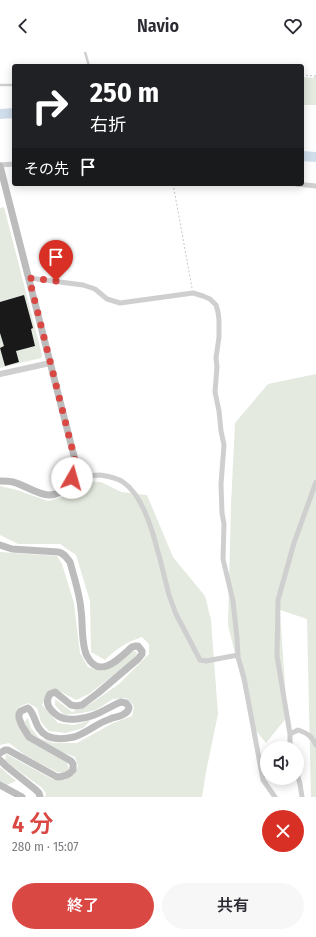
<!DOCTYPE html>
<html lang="ja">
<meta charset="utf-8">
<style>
body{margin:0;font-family:"Fira Sans Condensed","Noto Sans JP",sans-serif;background:#f7f7f7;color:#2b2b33;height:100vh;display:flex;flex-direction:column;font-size:15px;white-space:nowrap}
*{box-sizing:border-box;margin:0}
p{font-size:13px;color:#7c7c81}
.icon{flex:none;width:22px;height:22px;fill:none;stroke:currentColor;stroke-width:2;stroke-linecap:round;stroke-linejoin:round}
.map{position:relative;height:745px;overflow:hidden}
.drawer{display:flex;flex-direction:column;background:#fff;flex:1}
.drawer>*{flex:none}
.guide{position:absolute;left:12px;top:12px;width:292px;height:122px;border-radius:4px;box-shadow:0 2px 10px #0003;background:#202124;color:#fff;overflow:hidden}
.buttons{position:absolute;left:260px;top:689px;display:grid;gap:8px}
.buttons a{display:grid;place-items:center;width:44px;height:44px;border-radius:50%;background:#fff;box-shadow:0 2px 10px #0003;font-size:20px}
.pin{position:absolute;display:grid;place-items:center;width:34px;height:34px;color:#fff;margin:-41px -17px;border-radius:50% 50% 50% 0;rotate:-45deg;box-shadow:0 0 4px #0007}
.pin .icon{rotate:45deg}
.me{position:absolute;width:44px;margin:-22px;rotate:7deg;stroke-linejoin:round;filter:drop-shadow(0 0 3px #0008)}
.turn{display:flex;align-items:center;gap:14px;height:84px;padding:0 12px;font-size:18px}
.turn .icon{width:52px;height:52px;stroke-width:2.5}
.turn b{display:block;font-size:28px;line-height:34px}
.then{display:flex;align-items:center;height:38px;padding:0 12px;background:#0003;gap:8px;font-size:15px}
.round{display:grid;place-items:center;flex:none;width:42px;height:42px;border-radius:21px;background:#f7f7f7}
.headline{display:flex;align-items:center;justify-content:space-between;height:68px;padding:0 12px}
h1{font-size:24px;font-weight:600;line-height:30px;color:#da4843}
.action{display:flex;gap:8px;margin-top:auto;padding:8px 12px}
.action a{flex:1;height:46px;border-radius:24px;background:#da4843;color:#fff;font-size:16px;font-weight:600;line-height:46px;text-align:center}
.action a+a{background:#f7f7f7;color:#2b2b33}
header{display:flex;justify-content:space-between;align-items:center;height:52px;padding:0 12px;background:#fff;font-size:18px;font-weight:600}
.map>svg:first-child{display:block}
.green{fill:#e4eadf}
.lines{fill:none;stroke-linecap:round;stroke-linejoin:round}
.river{stroke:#d0deeb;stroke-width:10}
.building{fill:#191919}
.path{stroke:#c9c9c9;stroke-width:1;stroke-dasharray:2 2;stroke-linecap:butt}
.service{stroke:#cfcfcf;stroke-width:2.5}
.minor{stroke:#cfcfcf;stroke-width:5}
.tertiary{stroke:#cfcfcf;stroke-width:6}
.secondary{stroke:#bcbcbc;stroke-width:7}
.route{stroke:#da4843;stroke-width:7;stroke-dasharray:0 12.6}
</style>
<header><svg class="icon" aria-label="back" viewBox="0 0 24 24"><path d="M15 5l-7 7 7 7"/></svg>Navio<svg class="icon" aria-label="heart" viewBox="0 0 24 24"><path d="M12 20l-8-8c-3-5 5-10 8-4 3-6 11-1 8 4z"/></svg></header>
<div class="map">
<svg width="316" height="745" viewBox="0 0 316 745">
<rect width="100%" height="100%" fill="#fff"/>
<path class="green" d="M316,23V53H302V25L313,26Z
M4,155L42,303L41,306L0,316V156Z
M316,322V745H311L307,567L280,558L287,665L266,691L253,675L228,573L231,453L235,371L268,332Z
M86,430H101L121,440L147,443L173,505L205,544L211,568L218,662L206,720L202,745H45L46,741L41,735L5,709L6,702L52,727L64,728L75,721L78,714L75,705L54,697L29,682L24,670L28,666L31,676L39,686L53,691H77L113,671L132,664L134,654L126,646L113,647L96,658L82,661L64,663L55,653V647L72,660L90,652L119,632L149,602V592L142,585C127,590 117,596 105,608L91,600L90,549L76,503L60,492H18L0,483V434L17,438L48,449L74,442Z
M0,500L57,504L62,512L74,551L80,601L88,615L102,619L115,613L130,600L135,599L137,601L134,607L89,642L76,648L56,637L48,641L42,653L58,671L74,673L91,668L83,676L66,681L49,679L41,670L37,656L28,651L19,655L16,664L19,677L27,687L67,711L69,717L64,721L57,720L26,704L9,691L0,693Z
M0,715L16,729L7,733L0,729Z"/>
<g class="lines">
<path class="river" d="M0,62L14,61
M302,104L316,105"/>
</g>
<path class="building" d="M24,243L33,276L31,277L35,294L16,299L19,310L5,314L0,296L4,294L0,281V250Z"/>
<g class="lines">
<path class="path" d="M302,23L316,24
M173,132L192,236"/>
<path class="service" d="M85,0L89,14
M0,33H14"/>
<path class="minor" d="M0,113L14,112
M296,132L316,134
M29,226L83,233L95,237L107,247L120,251L193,241L203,244L210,247L216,253L218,260L219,268V285L216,306L217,315L215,340L219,359L221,379L224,393L221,432L222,461L224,472L223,507L233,549L237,586L238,605L244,626L263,728L275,745
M72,426C81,425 91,423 100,423C107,424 117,426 123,430C138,440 147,463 152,479C155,487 156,495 159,503L169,543L176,562L200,608L206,609L238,603
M290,682L298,678C307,681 312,684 316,693
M290,696V682L277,604L278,548L294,491L316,430
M297,721L300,732L302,745"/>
<path class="tertiary" d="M0,322L50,311"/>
<path class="secondary" d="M0,114L74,404C76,415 75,422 69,431C52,456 32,435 13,430C9,429 4,429 0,429
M0,493L12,497L58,500C64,501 66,505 70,510C74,525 80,543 81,558C83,571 81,593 87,604C90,610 95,615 101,615C111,616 124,602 132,595L136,594H138L142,599V602L138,607L98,641L82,653L76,654L71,653L55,640L50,642C46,648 47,654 52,659C60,667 66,668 77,667C97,665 104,657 121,650L126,651L129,655C129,658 128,660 124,662C120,665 114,665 110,667C97,671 87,681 74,685C65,687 55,688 47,684C34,677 36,662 28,656L21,659L19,662V666L22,674L29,685L71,709L73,712V718C69,723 64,725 57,725L8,698H5L0,701
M0,708L6,714L36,738L39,741L40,745
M0,733L22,745"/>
</g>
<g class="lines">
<path class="route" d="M56,229L29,226L74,404C76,412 76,418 72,426"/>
</g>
</svg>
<div class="buttons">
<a><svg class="icon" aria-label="sound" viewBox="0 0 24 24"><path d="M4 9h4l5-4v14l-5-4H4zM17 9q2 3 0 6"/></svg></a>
</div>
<div class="pin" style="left:56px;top:229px;background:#d93025"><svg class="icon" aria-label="arrive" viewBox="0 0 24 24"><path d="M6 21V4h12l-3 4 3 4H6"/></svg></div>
<svg class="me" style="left:72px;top:426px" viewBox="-20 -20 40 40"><circle r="19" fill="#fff"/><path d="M0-13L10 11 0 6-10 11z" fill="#da4843"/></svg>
<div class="guide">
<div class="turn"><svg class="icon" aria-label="right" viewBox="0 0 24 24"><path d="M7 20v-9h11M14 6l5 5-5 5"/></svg><div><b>250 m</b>右折</div></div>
<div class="then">その先<svg class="icon" aria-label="arrive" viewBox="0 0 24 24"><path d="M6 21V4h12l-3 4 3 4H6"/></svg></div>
</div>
</div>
<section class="drawer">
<div class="headline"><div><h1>4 分</h1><p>280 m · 15:07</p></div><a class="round" style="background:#d93025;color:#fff"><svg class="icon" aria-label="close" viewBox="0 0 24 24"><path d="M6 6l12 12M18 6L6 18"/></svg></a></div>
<div class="action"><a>終了</a><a>共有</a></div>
</section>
